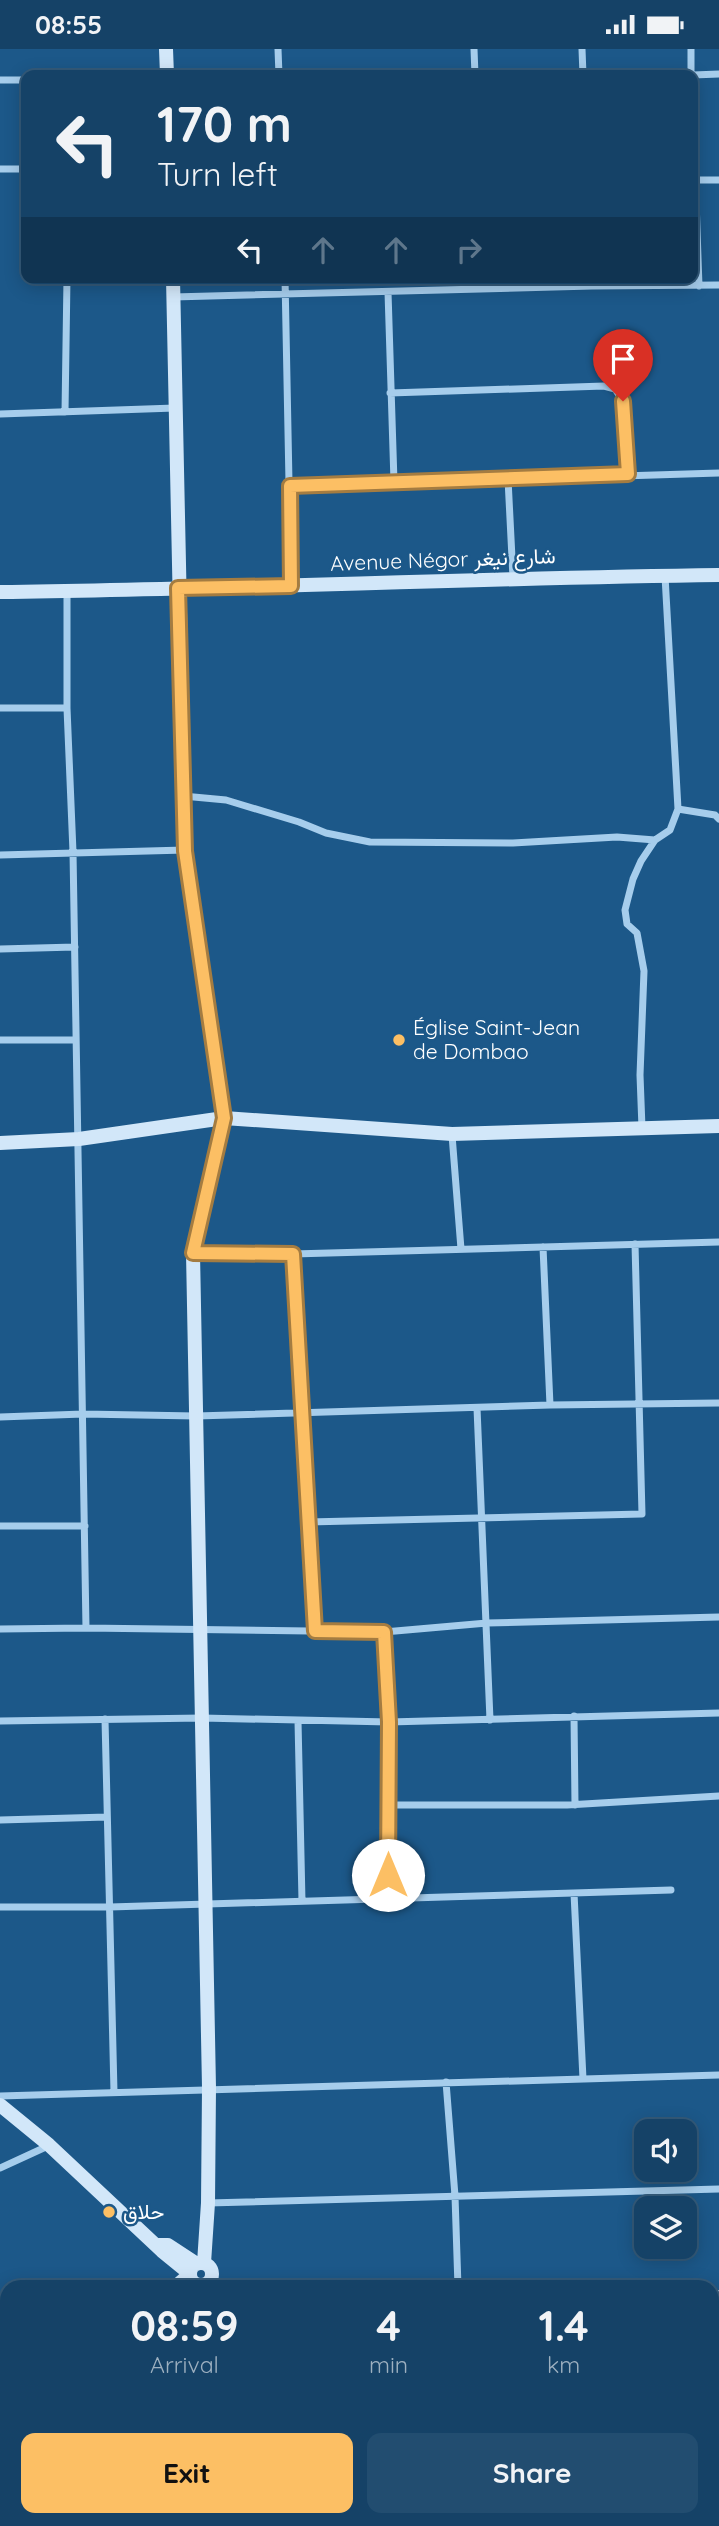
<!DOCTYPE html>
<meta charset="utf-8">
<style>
body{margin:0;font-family:Quicksand,Vazirmatn,sans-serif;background:#224d70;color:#f1f3f6;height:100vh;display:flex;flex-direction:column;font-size:26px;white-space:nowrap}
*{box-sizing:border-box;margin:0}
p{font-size:23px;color:#9db0c0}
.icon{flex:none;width:38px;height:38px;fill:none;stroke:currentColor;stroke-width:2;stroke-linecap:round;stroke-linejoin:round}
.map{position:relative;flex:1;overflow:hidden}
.sheet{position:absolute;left:0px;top:2231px;width:719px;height:247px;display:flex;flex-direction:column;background:#154267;border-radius:21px 21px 0 0;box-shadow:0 4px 18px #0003,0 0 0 2px #345b7b}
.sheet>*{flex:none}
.top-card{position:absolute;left:21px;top:21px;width:677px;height:214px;border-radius:14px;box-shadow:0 4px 18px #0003,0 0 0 2px #345b7b;background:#154267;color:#f1f3f6;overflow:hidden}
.fabs{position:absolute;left:634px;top:2070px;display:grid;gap:14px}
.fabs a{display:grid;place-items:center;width:63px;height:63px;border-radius:14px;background:#154267;box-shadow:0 4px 18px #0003,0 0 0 2px #345b7b;font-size:35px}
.pin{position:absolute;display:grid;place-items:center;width:60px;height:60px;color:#fff;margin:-72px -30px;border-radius:50% 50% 50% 0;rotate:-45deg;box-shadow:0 0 7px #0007}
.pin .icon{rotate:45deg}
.me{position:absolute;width:77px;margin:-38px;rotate:0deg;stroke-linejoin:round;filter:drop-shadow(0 0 5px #0008)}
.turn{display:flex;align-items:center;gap:24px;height:147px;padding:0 21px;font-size:32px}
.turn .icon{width:91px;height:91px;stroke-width:2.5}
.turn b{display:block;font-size:49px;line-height:60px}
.lanes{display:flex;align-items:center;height:66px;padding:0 21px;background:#0003;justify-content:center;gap:35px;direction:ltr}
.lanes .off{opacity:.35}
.eta{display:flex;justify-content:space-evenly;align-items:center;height:119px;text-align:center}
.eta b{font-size:42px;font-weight:700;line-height:49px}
.cta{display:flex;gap:14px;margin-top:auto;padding:14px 21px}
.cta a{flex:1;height:80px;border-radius:14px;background:#fcbf64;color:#111;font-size:28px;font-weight:700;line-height:80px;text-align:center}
.cta a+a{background:#224d70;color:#f1f3f6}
.status{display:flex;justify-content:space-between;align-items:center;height:49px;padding:0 35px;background:#154267;direction:ltr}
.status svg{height:19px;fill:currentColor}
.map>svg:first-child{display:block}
.green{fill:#2f72a7}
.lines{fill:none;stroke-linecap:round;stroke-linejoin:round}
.street{stroke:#a6cdec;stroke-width:7}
.secondary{stroke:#d2e7f9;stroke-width:14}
.route-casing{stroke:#a47c41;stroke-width:18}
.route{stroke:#fcbf64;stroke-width:12}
.poi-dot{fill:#fcbf64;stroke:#1c5889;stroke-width:2.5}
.labels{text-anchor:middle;stroke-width:5;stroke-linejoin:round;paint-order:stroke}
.street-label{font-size:21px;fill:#fff;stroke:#1c5889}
.poi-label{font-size:21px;fill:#fff;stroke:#1c5889;text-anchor:start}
</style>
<div class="status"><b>08:55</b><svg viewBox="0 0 49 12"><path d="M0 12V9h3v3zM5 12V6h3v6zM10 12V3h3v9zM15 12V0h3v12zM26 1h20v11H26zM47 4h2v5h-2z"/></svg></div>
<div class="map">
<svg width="719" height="2477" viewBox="0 0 719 2477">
<rect width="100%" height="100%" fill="#1c5889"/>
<path class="green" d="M95,2471H240L242,2477H97Z"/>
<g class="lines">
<path class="street" d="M278,0L279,26
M474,0L475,26
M582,0L583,26
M691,0V26
M693,26L719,25
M0,31H26
M693,64L699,237
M0,120H26
M696,131H719
M285,229L291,536
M388,243L394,433
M173,248L592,237L719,236
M390,344L604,337L615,340L623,352L628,425
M65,363L67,229
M0,365L175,359
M508,430L513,529
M290,437L719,424
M67,542V659L73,803L86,1579
M0,659H67
M183,747L226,751L299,773L326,784L370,793L513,794L617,788L655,791
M678,760L715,766L719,770
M0,806L185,801
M0,900L75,898
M0,991H76
M642,1079L640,1026L644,922L637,884L627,875L625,861L633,830L641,812L655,791L670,781L678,760L665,527
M452,1086L461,1200
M543,1198L550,1356
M194,1204L293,1205L719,1193
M293,1205L315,1582
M477,1359L490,1671
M0,1368L83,1365L196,1367L550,1356L719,1354
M308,1473L642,1465L635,1195
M0,1477H85
M0,1580L86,1579L384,1583L487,1574L719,1568
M384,1583L389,1673L388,1849
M574,1667L575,1756
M105,1670L114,2043
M0,1672L202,1669L389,1673L719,1664
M298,1672L302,1852
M388,1756H567L719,1747
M0,1771L107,1768
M574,1844L583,2030
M0,1858H110L671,1841
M446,2033L455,2147L458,2238
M0,2047L719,2026
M0,2119L48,2097
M208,2154L719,2140
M210,2231L219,2238
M712,2464L719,2463
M483,2471L490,2477
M607,2477L654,2471"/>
<path class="secondary" d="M166,0L167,26
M173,229L185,801L224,1069L193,1204L209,2039L208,2154L204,2214
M0,543C240,540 479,529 719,526
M0,1094L79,1090L224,1069L452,1085L719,1077
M0,2056L49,2096L162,2202L189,2224
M158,2196H168L197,2215
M190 2225a11 11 0 1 1 22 0a11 11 0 1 1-22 0Z
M175,2238L189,2226
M712,2248H719
M0,2286L7,2284"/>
</g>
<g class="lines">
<defs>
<path id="route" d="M388,1826L389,1673L384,1583L315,1582L293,1205L193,1204L224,1069L185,802L178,539L291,537L290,437L628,425L623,352"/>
</defs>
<use href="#route" class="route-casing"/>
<use href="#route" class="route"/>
</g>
<g class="poi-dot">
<circle cx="399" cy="991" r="7"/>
<circle cx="109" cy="2163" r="7"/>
</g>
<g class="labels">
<g class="street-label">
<text transform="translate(443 511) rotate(-2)" y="7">Avenue Négor شارع نيغر</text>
</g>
<g class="poi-label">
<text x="413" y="986">Église Saint-Jean<tspan x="413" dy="24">de Dombao</tspan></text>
<text x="123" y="2170">حلاق</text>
</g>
</g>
</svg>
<div class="fabs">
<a><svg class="icon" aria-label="sound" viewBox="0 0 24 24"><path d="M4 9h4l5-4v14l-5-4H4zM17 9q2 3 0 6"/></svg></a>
<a><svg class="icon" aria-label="layers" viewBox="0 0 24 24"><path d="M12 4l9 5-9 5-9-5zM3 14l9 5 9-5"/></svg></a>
</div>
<div class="pin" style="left:623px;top:352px;background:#d93025"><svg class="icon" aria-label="arrive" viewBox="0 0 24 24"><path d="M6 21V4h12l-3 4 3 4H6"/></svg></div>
<svg class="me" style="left:388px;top:1826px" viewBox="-20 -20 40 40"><circle r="19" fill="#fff"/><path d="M0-13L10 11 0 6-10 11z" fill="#fcbf64"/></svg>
<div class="top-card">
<div class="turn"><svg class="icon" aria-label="left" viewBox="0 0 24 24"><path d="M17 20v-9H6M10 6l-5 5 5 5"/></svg><div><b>170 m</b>Turn left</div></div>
<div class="lanes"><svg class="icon" aria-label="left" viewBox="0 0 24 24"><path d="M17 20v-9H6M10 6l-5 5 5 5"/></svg><svg class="icon off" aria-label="ahead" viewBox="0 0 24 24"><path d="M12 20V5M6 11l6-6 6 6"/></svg><svg class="icon off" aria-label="ahead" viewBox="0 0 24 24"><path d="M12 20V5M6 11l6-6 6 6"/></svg><svg class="icon off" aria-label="right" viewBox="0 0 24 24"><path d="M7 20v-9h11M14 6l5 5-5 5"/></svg></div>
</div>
<section class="sheet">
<div class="eta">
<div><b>08:59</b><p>Arrival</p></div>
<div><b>4</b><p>min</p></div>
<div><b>1.4</b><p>km</p></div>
</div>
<div class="cta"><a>Exit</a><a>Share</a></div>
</section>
</div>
